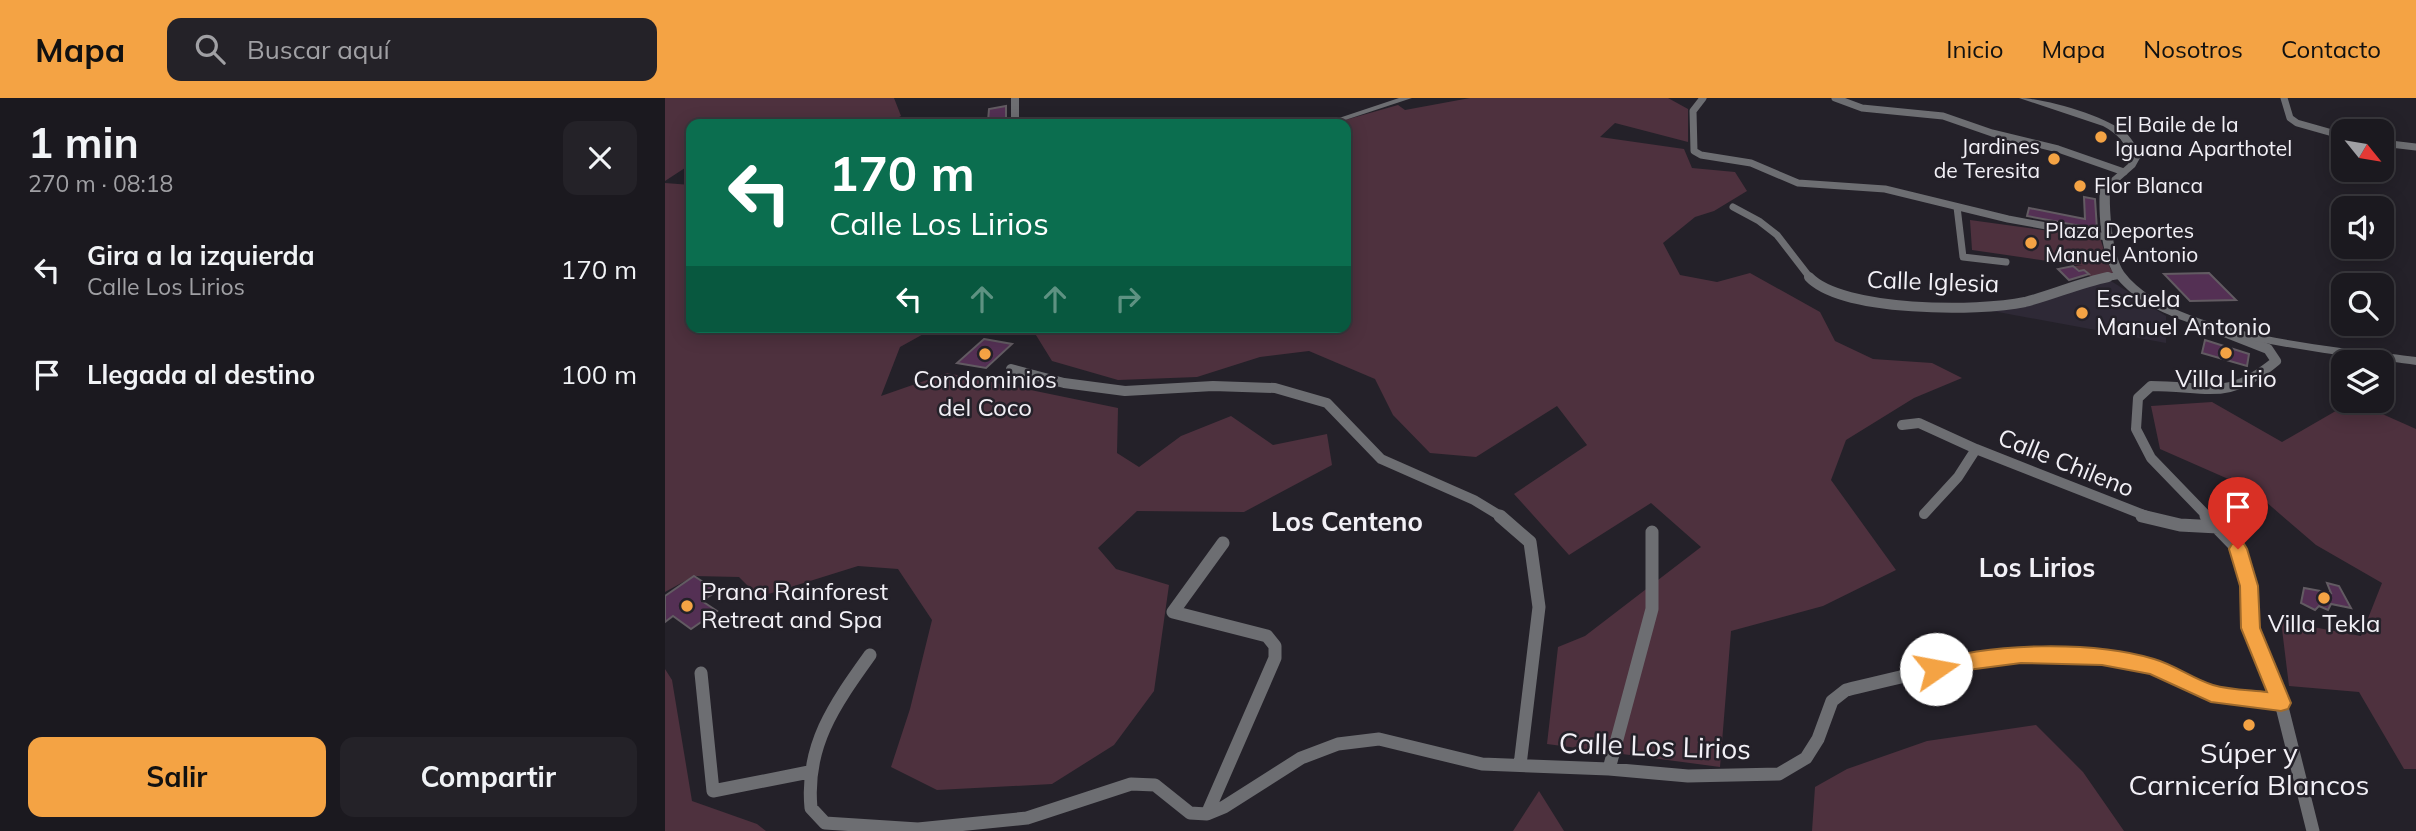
<!DOCTYPE html>
<html lang="es">
<meta charset="utf-8">
<style>
body{margin:0;font-family:Mulish,sans-serif;background:#242228;color:#f1f3f6;height:100vh;display:flex;flex-direction:column;font-size:26px;white-space:nowrap}
*{box-sizing:border-box;margin:0}
p{font-size:23px;color:#a0a0a4}
.icon{flex:none;width:38px;height:38px;fill:none;stroke:currentColor;stroke-width:2;stroke-linecap:round;stroke-linejoin:round}
.map{position:relative;flex:1;overflow:hidden}
.panel{display:flex;flex-direction:column;background:#1b191f;width:665px}
.panel>*{flex:none}
.guide{position:absolute;left:21px;top:21px;width:665px;height:214px;border-radius:14px;box-shadow:0 4px 18px #0003,0 0 0 2px #39383d;background:#0b6e4f;color:#fff;overflow:hidden}
.needle{width:46px;rotate:120deg}
.controls{position:absolute;left:1666px;top:21px;display:grid;gap:14px}
.controls a{display:grid;place-items:center;width:63px;height:63px;border-radius:14px;background:#1b191f;box-shadow:0 4px 18px #0003,0 0 0 2px #39383d;font-size:35px}
.pin{position:absolute;display:grid;place-items:center;width:60px;height:60px;color:#fff;margin:-72px -30px;border-radius:50% 50% 50% 0;rotate:-45deg;box-shadow:0 0 7px #0007}
.pin .icon{rotate:45deg}
.me{position:absolute;width:77px;margin:-38px;rotate:78deg;stroke-linejoin:round;filter:drop-shadow(0 0 5px #0008)}
.turn{display:flex;align-items:center;gap:24px;height:147px;padding:0 28px;font-size:32px}
.turn .icon{width:91px;height:91px;stroke-width:2.5}
.turn b{display:block;font-size:49px;line-height:60px}
.lanes{display:flex;align-items:center;height:66px;padding:0 28px;background:#0003;justify-content:center;gap:35px;direction:ltr}
.lanes .off{opacity:.35}
.round{display:grid;place-items:center;flex:none;width:74px;height:74px;border-radius:14px;background:#242228}
.summary{display:flex;align-items:center;justify-content:space-between;height:119px;padding:0 28px}
h1{font-size:42px;font-weight:700;line-height:52px}
.action{display:flex;gap:14px;margin-top:auto;padding:14px 28px}
.action a{flex:1;height:80px;border-radius:14px;background:#f4a344;color:#111;font-size:28px;font-weight:700;line-height:80px;text-align:center}
.action a+a{background:#242228;color:#f1f3f6}
ul{padding:0;list-style:none}
li{display:flex;align-items:center;gap:21px;height:105px;padding:0 28px}
li div{flex:1}
li b{display:block;font-size:26px}
li em{font-style:normal}
header{display:flex;align-items:center;gap:42px;box-sizing:border-box;height:98px;padding:0 35px;background:#f4a344;color:#111}
header strong{font-size:33px}
nav{display:flex;gap:38px;margin-inline-start:auto;font-size:24px}
.search{width:490px;height:63px;background:#242228;display:flex;align-items:center;gap:18px;box-sizing:border-box;padding:0 24px;border-radius:14px;color:#a0a0a4;font-size:26px}
main{display:flex;flex:1;min-height:0}
.map>svg:first-child{display:block}
.built{fill:#2e2936}
.green{fill:#4e313e}
.building{fill:#543054;stroke:#625b62;stroke-width:2}
.lines{fill:none;stroke-linecap:round;stroke-linejoin:round}
.minor-far2{stroke:#6d6e72;stroke-width:7}
.minor-far1{stroke:#6d6e72;stroke-width:10}
.minor{stroke:#6d6e72;stroke-width:13}
.tertiary{fill:#6d6e72;fill-rule:evenodd}
.route{fill:#f4a344;stroke:#9f6a2c;stroke-width:2}
.poi-dot{fill:#f4a344;stroke:#242129;stroke-width:2.5}
.labels{text-anchor:middle;stroke-width:5;stroke-linejoin:round;paint-order:stroke}
.far-poi-label{font-size:21px;fill:#f2f0f6;stroke:#242129;text-anchor:start}
.street-label{font-size:24px;fill:#f2f0f6;stroke:#242129}
.poi-label{font-size:24px;fill:#f2f0f6;stroke:#242129}
.neighbourhood-label{font-size:26px;font-weight:bold;fill:#f2f0f6;stroke:#242129}
.near-street-label{font-size:28px;fill:#f2f0f6;stroke:#242129}
.near-poi-label{font-size:28px;fill:#f2f0f6;stroke:#242129}
</style>
<header>
<strong>Mapa</strong>
<div class="search"><svg class="icon" aria-label="search" viewBox="0 0 24 24"><circle cx="10" cy="10" r="6"/><path d="M15 15l6 6"/></svg>Buscar aquí</div>
<nav><a>Inicio</a><a>Mapa</a><a>Nosotros</a><a>Contacto</a></nav>
</header>
<main>
<section class="panel">
<div class="summary"><div><h1>1 min</h1><p>270 m · 08:18</p></div><a class="round"><svg class="icon" aria-label="close" viewBox="0 0 24 24"><path d="M6 6l12 12M18 6L6 18"/></svg></a></div>
<ul>
<li><svg class="icon" aria-label="left" viewBox="0 0 24 24"><path d="M17 20v-9H6M10 6l-5 5 5 5"/></svg><div><b>Gira a la izquierda</b><p>Calle Los Lirios</p></div><em>170 m</em></li>
<li><svg class="icon" aria-label="arrive" viewBox="0 0 24 24"><path d="M6 21V4h12l-3 4 3 4H6"/></svg><div><b>Llegada al destino</b></div><em>100 m</em></li>
</ul>
<div class="action"><a>Salir</a><a>Compartir</a></div>
</section>
<div class="map">
<svg width="1751" height="733" viewBox="0 0 1751 733">
<rect width="100%" height="100%" fill="#242129"/>
<path class="built" d="M1446,183L1501,218V245L1322,212Z"/>
<path class="green" d="M0,0H229L236,18L220,26H26V66L0,83Z
M805,0H1003L1023,11V44L950,25L935,39L1019,51L1027,70L1070,74L1082,93L1049,113L1030,119L998,145L1015,177L1052,184L1085,175L1155,214L1170,243L1208,261L1267,265L1297,280L1249,300L1181,342L1166,382L1231,472L1158,508L1066,533L1055,669L882,646L893,549L920,538L1036,449L986,405L904,457L849,396L922,347L892,308L811,359L765,355L728,317L710,281L644,253L595,259L532,279L453,282L387,263L366,229H681V26H666L733,7L740,12Z
M0,85L26,87V229H271L235,249L216,298L282,275L453,310L452,355L474,369L516,338L566,318L608,347L662,336L667,367L579,414L472,413L433,450L451,471L504,487L489,593L449,647L387,686L272,692L226,669L245,611L267,522L233,471L193,468L94,499L74,479L29,478L0,494Z
M1305,122L1435,140L1445,170L1450,176L1430,181L1408,168H1418L1307,152Z
M1688,303L1751,331V671H1739L1694,594L1624,588L1616,523L1696,538L1717,485L1651,447L1586,391L1495,351L1486,308L1547,304L1617,344Z
M0,571L7,582L27,703L92,726L101,733H0Z
M1371,627L1418,674L1459,733H1147L1150,689L1182,671L1262,643Z
M874,693L899,733H848Z"/>
<path class="building" d="M341,8V21L323,23L324,11Z
M1419,99L1430,101L1432,131L1362,118L1364,110L1420,121Z
M1408,168L1414,173L1419,172L1424,176L1404,182L1393,171Z
M1544,175L1571,202L1525,203L1499,176Z
M319,241L347,246L321,270L292,265Z
M1540,242L1584,256L1582,268L1537,255Z
M29,478L52,493L37,503L52,513L26,531L8,518L0,524V498Z
M1662,485L1674,488L1686,510L1666,506L1663,512L1654,508L1650,512L1636,505L1639,490L1666,495Z"/>
<g class="lines">
<path class="minor-far2" d="M1038,0L1028,13L1029,53L1036,57L1086,65L1133,85L1220,91L1343,121L1441,139
M1170,0L1197,10L1278,18L1327,35L1393,51L1459,74
M1619,0L1625,20L1632,25L1678,38
M1717,45L1751,49
M1068,109L1094,123L1112,137L1146,181
M1292,109L1298,159L1341,164
M1434,181L1456,177"/>
<path class="minor-far1" d="M1144,179C1177,214 1314,214 1360,204C1388,197 1414,185 1443,179
M346,271L399,285L460,293L548,288L610,290L662,305L716,361L809,402L837,419
M1237,327L1254,325L1311,351L1484,419
M1259,416L1293,379L1311,351
M1543,419L1486,360L1471,331L1473,300L1486,288C1543,288 1562,304 1611,263L1603,251L1552,231"/>
<path class="minor" d="M835,418L865,444L874,509L855,667
M1477,418L1515,427L1553,429
M1541,418L1573,451L1582,472L1586,530L1616,605L1648,733
M205,557C170,606 140,647 146,710L160,725L253,731L362,720L466,686L490,687L525,715L542,716L559,709L636,660L673,646L714,641L817,666L944,671L1023,678L1114,676L1141,660L1153,641L1167,603L1181,592C1280,568 1383,541 1485,568C1507,573 1525,591 1547,596C1569,602 1594,602 1616,605
M36,575L48,693L144,674
M944,671L987,511V434
M542,716L610,560V548L602,538L508,514L558,445"/>
<path class="tertiary" d="M346,0H354V26H346Z
M734,0H747L668,26H656Z
M1354,0C1379,0 1444,19 1462,36C1469,43 1472,51 1475,60L1470,69L1445,91C1444,112 1447,157 1459,174C1506,238 1677,249 1751,259V267C1675,256 1497,243 1450,178C1436,158 1433,114 1435,90L1463,66L1465,60C1460,44 1453,36 1438,28Z"/>
</g>
<path class="route" d="M1573,445L1579,446L1582,451L1593,488L1595,530L1626,605L1623,611L1616,613L1546,604L1485,576L1437,567L1356,565L1295,573L1271,579L1265,577L1262,571L1265,565C1324,544 1429,543 1489,561C1510,567 1528,581 1548,587C1565,592 1585,592 1602,594L1576,530L1575,488L1564,451L1567,446Z"/>
<g class="poi-dot">
<circle cx="1436" cy="39" r="7"/>
<circle cx="1389" cy="61" r="7"/>
<circle cx="1415" cy="88" r="7"/>
<circle cx="1366" cy="145" r="7"/>
<circle cx="1417" cy="215" r="7"/>
<circle cx="1561" cy="255" r="7"/>
<circle cx="320" cy="256" r="7"/>
<circle cx="1659" cy="500" r="7"/>
<circle cx="22" cy="508" r="7"/>
<circle cx="1584" cy="627" r="7"/>
</g>
<g class="labels">
<g class="far-poi-label">
<text x="1450" y="34">El Baile de la<tspan x="1450" dy="24">Iguana Aparthotel</tspan></text>
<text x="1375" y="56" text-anchor="end">Jardines<tspan x="1375" dy="24">de Teresita</tspan></text>
<text x="1429" y="95">Flor Blanca</text>
<text x="1380" y="140">Plaza Deportes<tspan x="1380" dy="24">Manuel Antonio</tspan></text>
</g>
<g class="street-label">
<text transform="translate(1268 184) rotate(2)" y="8">Calle Iglesia</text>
<text transform="translate(1401 365) rotate(22)" y="8">Calle Chileno</text>
</g>
<g class="poi-label">
<text x="1431" y="209" text-anchor="start">Escuela<tspan x="1431" dy="28">Manuel Antonio</tspan></text>
<text x="1561" y="289">Villa Lirio</text>
<text x="320" y="290">Condominios<tspan x="320" dy="28">del Coco</tspan></text>
<text x="36" y="502" text-anchor="start">Prana Rainforest<tspan x="36" dy="28">Retreat and Spa</tspan></text>
<text x="1659" y="534">Villa Tekla</text>
</g>
<g class="neighbourhood-label">
<text x="682" y="433">Los Centeno</text>
<text x="1372" y="479">Los Lirios</text>
</g>
<g class="near-street-label">
<text transform="translate(990 648) rotate(2)" y="10">Calle Los Lirios</text>
</g>
<g class="near-poi-label">
<text x="1584" y="665">Súper y<tspan x="1584" dy="32">Carnicería Blancos</tspan></text>
</g>
</g>
</svg>
<div class="controls">
<a><svg class="needle" viewBox="-14 -14 28 28"><path d="M0-13l5 13h-10z" fill="#e53935"/><path d="M0 13l5-13h-10z" fill="#a0a0a4"/></svg></a>
<a><svg class="icon" aria-label="sound" viewBox="0 0 24 24"><path d="M4 9h4l5-4v14l-5-4H4zM17 9q2 3 0 6"/></svg></a>
<a><svg class="icon" aria-label="search" viewBox="0 0 24 24"><circle cx="10" cy="10" r="6"/><path d="M15 15l6 6"/></svg></a>
<a><svg class="icon" aria-label="layers" viewBox="0 0 24 24"><path d="M12 4l9 5-9 5-9-5zM3 14l9 5 9-5"/></svg></a>
</div>
<div class="pin" style="left:1573px;top:451px;background:#d93025"><svg class="icon" aria-label="arrive" viewBox="0 0 24 24"><path d="M6 21V4h12l-3 4 3 4H6"/></svg></div>
<svg class="me" style="left:1271px;top:571px" viewBox="-20 -20 40 40"><circle r="19" fill="#fff"/><path d="M0-13L10 11 0 6-10 11z" fill="#f4a344"/></svg>
<div class="guide">
<div class="turn"><svg class="icon" aria-label="left" viewBox="0 0 24 24"><path d="M17 20v-9H6M10 6l-5 5 5 5"/></svg><div><b>170 m</b>Calle Los Lirios</div></div>
<div class="lanes"><svg class="icon" aria-label="left" viewBox="0 0 24 24"><path d="M17 20v-9H6M10 6l-5 5 5 5"/></svg><svg class="icon off" aria-label="ahead" viewBox="0 0 24 24"><path d="M12 20V5M6 11l6-6 6 6"/></svg><svg class="icon off" aria-label="ahead" viewBox="0 0 24 24"><path d="M12 20V5M6 11l6-6 6 6"/></svg><svg class="icon off" aria-label="right" viewBox="0 0 24 24"><path d="M7 20v-9h11M14 6l5 5-5 5"/></svg></div>
</div>
</div>
</main>
